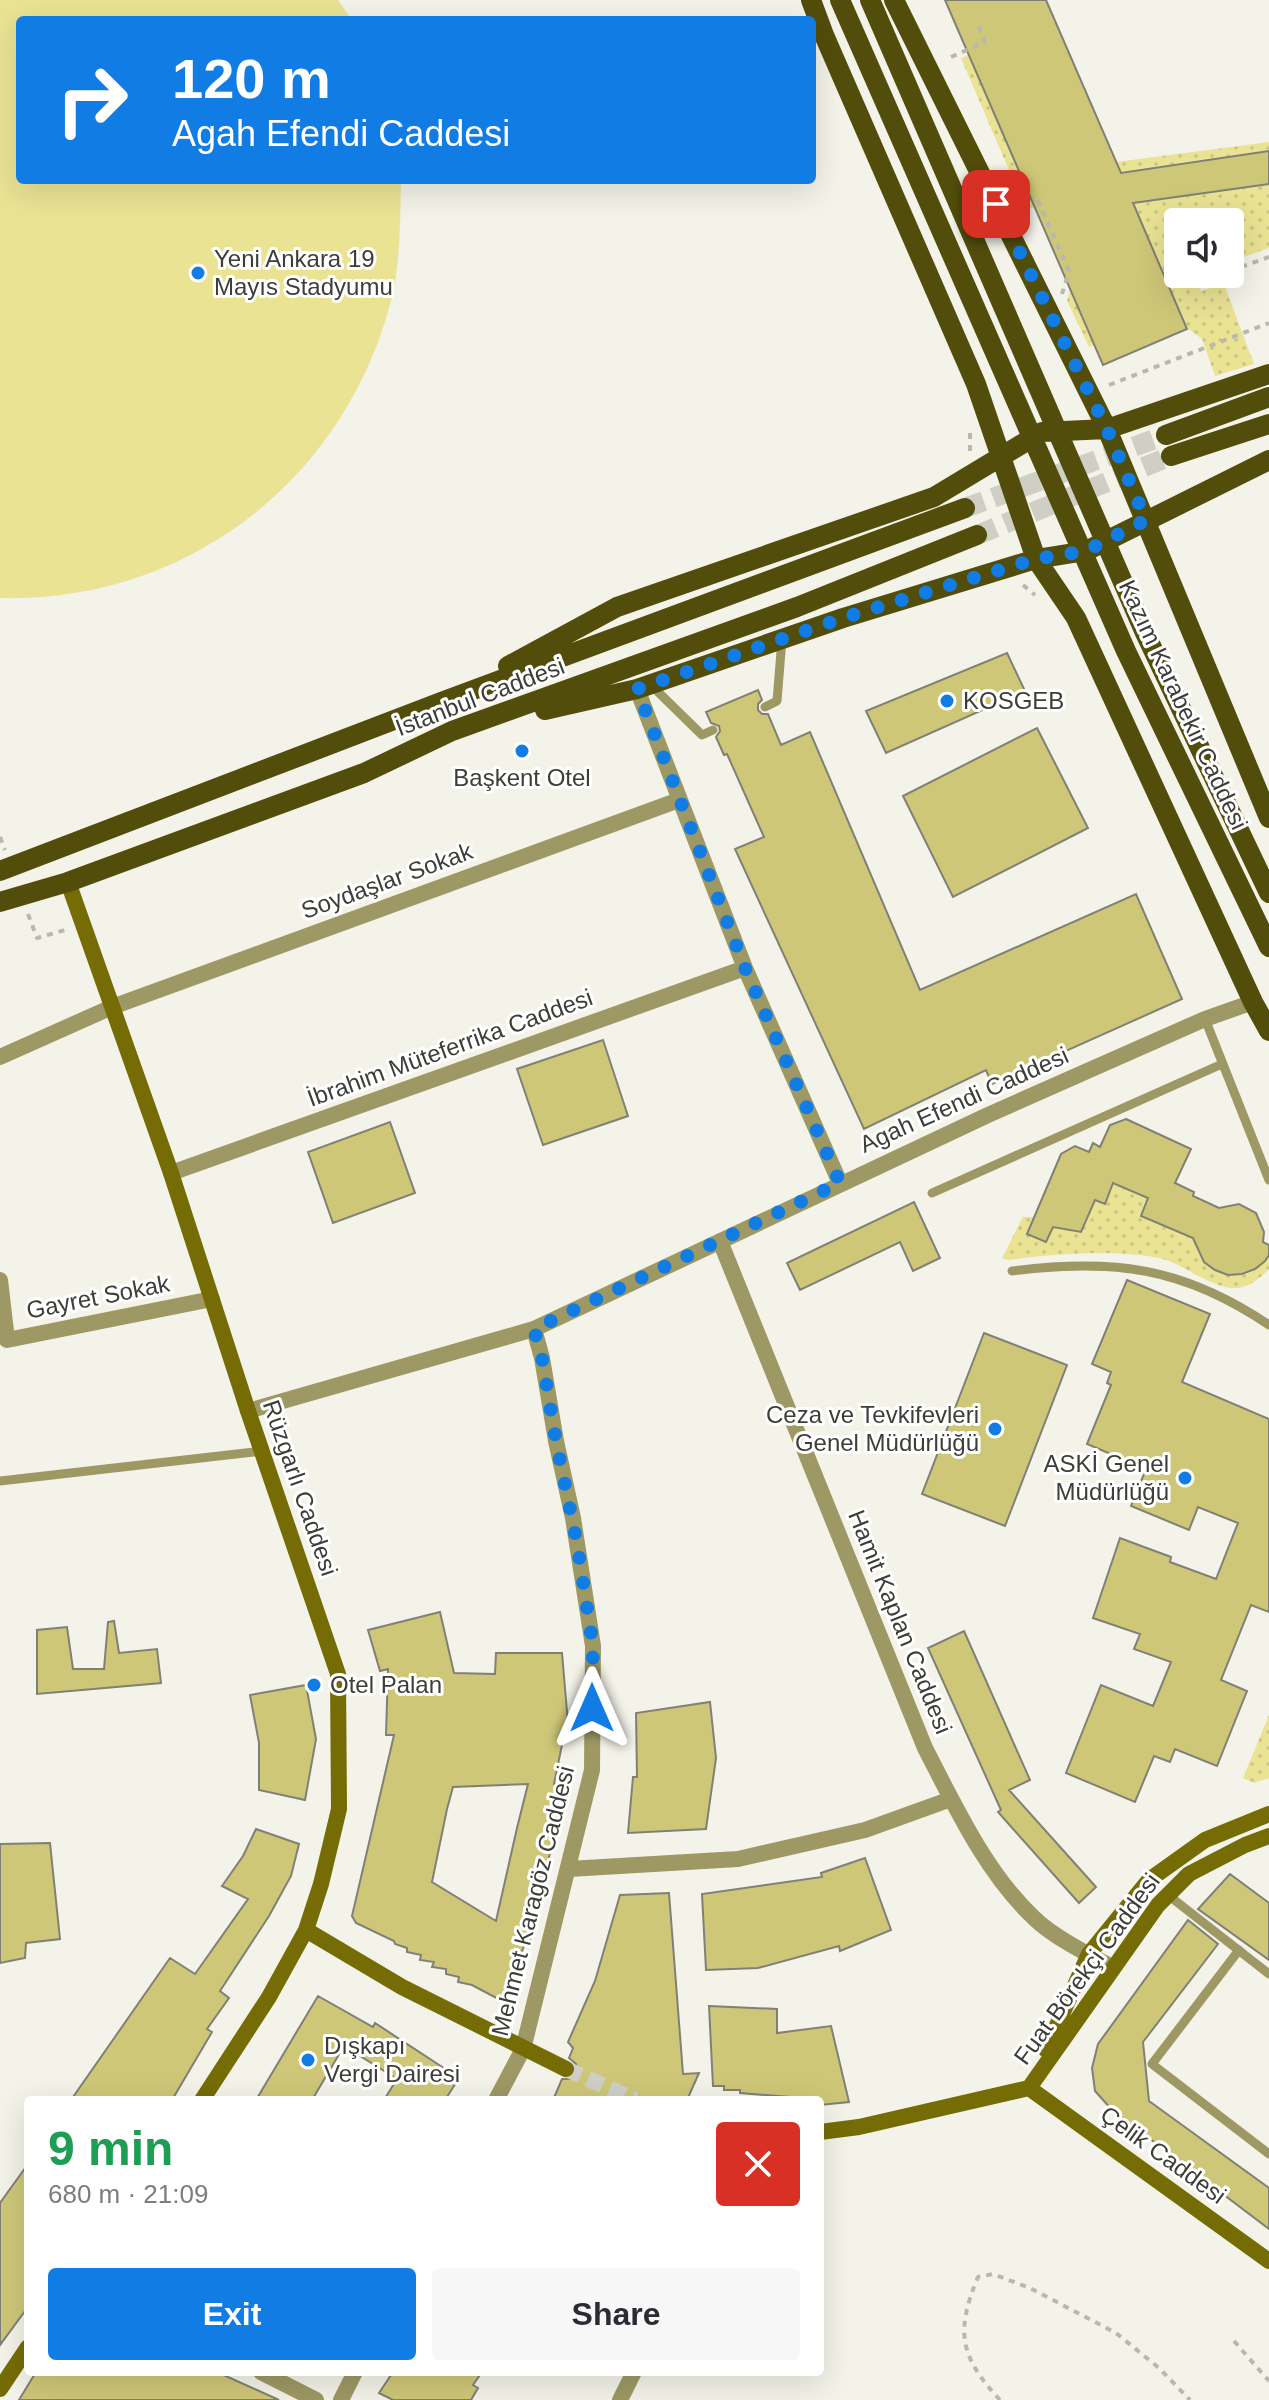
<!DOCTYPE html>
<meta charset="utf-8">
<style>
body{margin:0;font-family:Helvetica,sans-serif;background:#f7f7f7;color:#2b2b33;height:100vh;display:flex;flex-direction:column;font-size:30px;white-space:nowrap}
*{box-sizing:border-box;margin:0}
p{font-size:26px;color:#7c7c81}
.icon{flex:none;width:44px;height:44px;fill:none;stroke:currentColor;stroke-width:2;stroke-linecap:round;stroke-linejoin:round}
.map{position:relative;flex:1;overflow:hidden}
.drawer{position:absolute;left:24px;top:2096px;width:800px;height:280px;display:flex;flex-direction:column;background:#fff;border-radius:8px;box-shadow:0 8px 32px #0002}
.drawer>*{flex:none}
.hud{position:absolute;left:16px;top:16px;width:800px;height:168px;border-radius:8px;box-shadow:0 8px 32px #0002;background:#117de4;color:#fff;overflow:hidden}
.buttons{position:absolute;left:1164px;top:208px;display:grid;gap:16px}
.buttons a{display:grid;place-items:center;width:80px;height:80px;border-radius:8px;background:#fff;box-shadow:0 8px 32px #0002;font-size:40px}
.pin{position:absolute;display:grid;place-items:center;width:68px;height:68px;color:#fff;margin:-34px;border-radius:16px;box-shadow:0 4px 12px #0006}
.me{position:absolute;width:88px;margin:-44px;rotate:0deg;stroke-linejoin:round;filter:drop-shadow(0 0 6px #0008)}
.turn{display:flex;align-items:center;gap:28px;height:168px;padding:0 24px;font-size:36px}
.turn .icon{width:104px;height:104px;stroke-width:2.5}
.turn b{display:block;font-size:56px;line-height:68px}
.round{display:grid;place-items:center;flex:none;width:84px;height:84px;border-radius:8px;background:#f7f7f7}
.headline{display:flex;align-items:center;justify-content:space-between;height:136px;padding:0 24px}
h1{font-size:48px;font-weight:700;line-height:60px;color:#1e9e55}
.cta{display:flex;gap:16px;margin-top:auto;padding:16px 24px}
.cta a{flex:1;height:92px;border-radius:8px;background:#117de4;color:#fff;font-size:32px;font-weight:700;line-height:92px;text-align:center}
.cta a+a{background:#f7f7f7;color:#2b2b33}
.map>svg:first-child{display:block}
.grass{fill:url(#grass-dots)}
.park{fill:#eae394}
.building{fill:#cec778;stroke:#808076;stroke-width:2;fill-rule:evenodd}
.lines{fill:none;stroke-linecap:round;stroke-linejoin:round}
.secondary-tunnel{stroke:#cfcfc6;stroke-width:16;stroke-dasharray:16 8;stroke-linecap:butt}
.primary-tunnel{stroke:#cfcfc6;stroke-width:20;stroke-dasharray:20 10;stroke-linecap:butt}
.path{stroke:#b9b8b0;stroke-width:4;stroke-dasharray:6 6;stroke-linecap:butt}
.lane{stroke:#9d9864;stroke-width:9}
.street{stroke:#9d9864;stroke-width:16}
.secondary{stroke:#756c05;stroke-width:16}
.primary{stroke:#534d0b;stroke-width:20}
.route{stroke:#117de4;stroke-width:14;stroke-dasharray:0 25.2}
.poi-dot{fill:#117de4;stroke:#fff;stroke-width:3}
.labels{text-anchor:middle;stroke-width:6;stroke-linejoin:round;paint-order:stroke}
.poi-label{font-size:24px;fill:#3d3d39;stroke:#fff;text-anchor:start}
.street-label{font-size:24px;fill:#3d3d39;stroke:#fff}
</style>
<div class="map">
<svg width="1269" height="2400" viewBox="0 0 1269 2400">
<defs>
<pattern id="grass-dots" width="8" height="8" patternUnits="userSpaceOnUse" patternTransform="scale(2)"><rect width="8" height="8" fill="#eae394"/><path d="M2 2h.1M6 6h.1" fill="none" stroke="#cac480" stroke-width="1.8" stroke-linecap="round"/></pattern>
</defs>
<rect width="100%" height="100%" fill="#f4f3e9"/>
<path class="grass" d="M945,0H1046L1116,162L1269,142V248L1230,262V222H1178V274H1197L1195,275L1201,291L1224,284L1254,364L1215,376L1202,339L1174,318L1089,347L1067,301L1075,271L1035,207L1026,210L961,58L990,46L977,16L955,25Z
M1113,1183L1148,1198L1141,1216L1193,1238C1204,1275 1247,1291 1269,1255V1269C1259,1279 1248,1289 1232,1288C1211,1286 1189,1269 1169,1261C1134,1248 1047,1254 1009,1260L1002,1258L1023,1217H1034L1027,1234L1045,1242L1053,1227L1095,1200L1105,1204Z
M1269,1715V1778L1254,1783L1243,1778Z"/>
<path class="park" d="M0,0H338L352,20H20V180H401C400,220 401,262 391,301C344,481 186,603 0,598Z"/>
<path class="building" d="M945,0H1046L1121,173L1269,151V184L1133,203L1187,329L1103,365Z
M1007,653L1025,691L886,753L866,711Z
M758,690L762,700L758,704V710L762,714H768L781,745L810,732L920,990L1136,894L1182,999L992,1084L986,1070L864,1129L735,849L764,837L727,754L724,755L716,737L720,731L719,726L711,723L706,712Z
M1037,728L1088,828L953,897L903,796Z
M603,1040L628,1116L543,1145L517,1069Z
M1126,1119L1191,1149L1175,1183L1194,1192L1193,1196L1219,1208L1239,1204L1256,1213L1264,1232L1263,1242L1269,1245V1255L1265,1261L1255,1269L1242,1274L1228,1275L1215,1270L1204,1262L1193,1238L1141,1216L1148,1198L1113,1183L1105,1204L1095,1200L1081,1232L1053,1227L1046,1242L1027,1234L1061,1154L1075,1146L1089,1152L1093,1143L1100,1147L1110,1125Z
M390,1122L415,1193L333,1223L308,1152Z
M914,1202L940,1258L913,1271L900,1242L800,1290L787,1263Z
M1127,1280L1210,1314L1182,1382L1269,1419V1612L1251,1605L1221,1680L1247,1691L1217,1766L1175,1749L1170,1762L1154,1756L1135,1802L1066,1773L1101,1685L1153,1706L1171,1662L1134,1649L1140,1634L1093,1618L1120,1538L1171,1557L1170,1562L1216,1579L1238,1523L1198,1507L1189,1530L1131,1506L1146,1469L1087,1444L1111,1385L1107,1383L1111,1372L1092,1364Z
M984,1333L1067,1365L1005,1526L922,1494Z
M440,1612L454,1673L495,1674L496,1653H562L569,1735H564L554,1784H560L554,1813L559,1814L530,1940H526L504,2002L472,1985L458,1982L459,1977L446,1974V1969L432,1967L434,1962L420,1960L421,1955L407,1952V1948L395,1944L394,1941L356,1923L352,1916L394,1735H386L388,1669L380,1671L368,1630ZM528,1784L517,1828L496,1921L432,1882L447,1809L453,1787Z
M114,1621L119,1653L157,1649L161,1683L37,1694V1630L67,1627L73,1669H104L108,1622Z
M964,1631L1030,1780L1009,1790L1096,1887L1079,1903L998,1812L1001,1810L928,1648Z
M306,1685L316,1739L305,1800L259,1790V1743L250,1695Z
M710,1702L716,1758L706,1829L628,1833L633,1777H637L636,1713Z
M256,1829L299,1844L291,1876L269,1916L220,1991L229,1998L207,2029L212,2032L172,2100H71L170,1958L195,1974L248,1899L222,1886L243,1856Z
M50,1843L60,1939L26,1943L25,1958L0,1963V1844Z
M865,1858L891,1930L840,1951L839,1946L758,1968L706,1970L702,1894L822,1877L821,1873Z
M1230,1874L1269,1903V1960L1198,1909Z
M669,1893L683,2074L699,2073L687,2100H553L562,2079H571L576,2073V2064L569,2058L573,2048L568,2042L595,1981L620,1895Z
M1188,1920L1218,1944L1143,2042L1149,2101L1269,2188V2229L1112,2110L1095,2091L1092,2068L1098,2044Z
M318,1996L373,2027L375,2023L459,2078L445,2100H384L397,2079L344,2046L312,2100H256Z
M709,2006L777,2009V2033L831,2026L849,2102L820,2105V2100H790V2097L740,2093V2090H724V2086H713Z
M28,2164V2307L0,2345V2203Z
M36,2372H217L279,2400H19Z
M393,2372H482L473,2385L478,2388L471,2400H393L379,2393Z"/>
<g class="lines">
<path class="secondary-tunnel" d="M566,2069L635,2100"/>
<path class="primary-tunnel" d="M965,508L1166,435
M977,535L1171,456"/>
<path class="path" d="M951,57L985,42L978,25
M1038,200L1069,271L1062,294
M1230,271L1269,257
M1199,282L1222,274
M1109,385L1269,323
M970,433V452
M1023,585L1035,595
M0,837L5,850
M28,914L37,938L65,930
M1234,2341L1269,2381
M1000,2400C960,2357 955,2332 978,2277L993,2274L1030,2288L1116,2333L1159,2368L1190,2400"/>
<path class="lane" d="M651,685L702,735L713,730
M765,707L777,701L782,639
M1205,1019L1269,1180
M932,1193L1222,1064
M1012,1271C1113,1258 1183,1267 1269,1325
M0,1481L262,1451
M1168,1895L1269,1974
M1239,1950L1152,2064L1269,2154"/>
<path class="street" d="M637,689L745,968L840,1183
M0,1057L112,1007L679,800
M171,1173L745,968
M720,1241L925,1748C955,1806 986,1873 1034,1918C1052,1936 1089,1955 1112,1967
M0,1280L7,1340L212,1299
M248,1411L534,1329L988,1115L1205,1019L1253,1002
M569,1869L738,1859L865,1830L951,1799
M496,2100L523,2049L592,1770L593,1646L573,1518L556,1441L542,1358L534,1329
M261,2372L316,2400
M341,2400L355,2372
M620,2400L634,2372"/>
<path class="secondary" d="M68,882L171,1173L248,1411L338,1674L339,1809L321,1884L306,1930L269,1997L202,2100
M306,1930L402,1987L566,2069
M1046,2050L1089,1954L1149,1880L1205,1840L1269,1814
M1029,2088L1269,2261
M820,2132L859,2127L1029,2088L1158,1905L1189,1874L1245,1845L1269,1836
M0,2389L28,2347"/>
<path class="primary" d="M811,0L824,35L976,384L1036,559L1076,618L1253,1002L1269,1031
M840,0L1126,651L1269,947
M870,0L1145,633L1269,893
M894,0L1107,429L1269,818
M1166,435L1269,397
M1171,456L1269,424
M508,666L617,607L934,497L1042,432L1107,429L1269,374
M545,710L637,689L843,618L1036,559L1086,551L1269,460
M0,871L441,702L965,508
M0,902L68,882L364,773L452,731L797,607L977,535"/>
</g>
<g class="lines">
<path class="route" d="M592,1708L593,1646L577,1543L556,1441L542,1358L534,1329L840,1183L745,968L637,689L843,618L986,574L1036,559L1086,551L1146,520L1107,429L996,204"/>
</g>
<g class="poi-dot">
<circle cx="198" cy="273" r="8"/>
<circle cx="947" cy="701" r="8"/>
<circle cx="522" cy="751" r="8"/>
<circle cx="995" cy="1429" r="8"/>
<circle cx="1185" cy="1478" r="8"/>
<circle cx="314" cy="1685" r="8"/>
<circle cx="308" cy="2060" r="8"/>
</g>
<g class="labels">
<g class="poi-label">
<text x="214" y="267">Yeni Ankara 19<tspan x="214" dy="28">Mayıs Stadyumu</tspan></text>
<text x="963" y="709">KOSGEB</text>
<text x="522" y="786" text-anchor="middle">Başkent Otel</text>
<text x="979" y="1423" text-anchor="end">Ceza ve Tevkifevleri<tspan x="979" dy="28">Genel Müdürlüğü</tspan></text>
<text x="1169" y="1472" text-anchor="end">ASKİ Genel<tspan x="1169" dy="28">Müdürlüğü</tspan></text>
<text x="330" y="1693">Otel Palan</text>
<text x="324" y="2054">Dışkapı<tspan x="324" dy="28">Vergi Dairesi</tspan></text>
</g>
<g class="street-label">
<text transform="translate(480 697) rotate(-21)" y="8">İstanbul Caddesi</text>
<text transform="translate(1183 705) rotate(65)" y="8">Kazım Karabekir Caddesi</text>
<text transform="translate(387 881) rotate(-20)" y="8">Soydaşlar Sokak</text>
<text transform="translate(450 1048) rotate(-20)" y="8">İbrahim Müteferrika Caddesi</text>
<text transform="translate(964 1100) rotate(-24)" y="8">Agah Efendi Caddesi</text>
<text transform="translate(98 1297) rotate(-11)" y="8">Gayret Sokak</text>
<text transform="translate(300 1488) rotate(71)" y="8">Rüzgarlı Caddesi</text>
<text transform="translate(900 1622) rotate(68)" y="8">Hamit Kaplan Caddesi</text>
<text transform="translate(533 1901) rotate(-76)" y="8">Mehmet Karagöz Caddesi</text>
<text transform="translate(1087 1969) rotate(-54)" y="8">Fuat Börekçi Caddesi</text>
<text transform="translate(1163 2155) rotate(36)" y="8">Çelik Caddesi</text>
</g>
</g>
</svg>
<div class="buttons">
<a><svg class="icon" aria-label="sound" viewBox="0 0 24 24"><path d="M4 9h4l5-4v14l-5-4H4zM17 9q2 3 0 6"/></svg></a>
</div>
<div class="pin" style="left:996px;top:204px;background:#d93025"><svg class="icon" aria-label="arrive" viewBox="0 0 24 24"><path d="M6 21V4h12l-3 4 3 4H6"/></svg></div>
<svg class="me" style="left:592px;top:1708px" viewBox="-20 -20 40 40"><path d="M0-17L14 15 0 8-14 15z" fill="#117de4" stroke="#fff" stroke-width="4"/></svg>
<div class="hud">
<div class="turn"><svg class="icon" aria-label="right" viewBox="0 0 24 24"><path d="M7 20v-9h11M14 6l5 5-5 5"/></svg><div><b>120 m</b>Agah Efendi Caddesi</div></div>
</div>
<section class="drawer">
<div class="headline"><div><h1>9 min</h1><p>680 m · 21:09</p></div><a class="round" style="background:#d93025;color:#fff"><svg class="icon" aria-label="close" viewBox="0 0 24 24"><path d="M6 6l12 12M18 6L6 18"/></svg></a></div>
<div class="cta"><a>Exit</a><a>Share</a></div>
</section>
</div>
